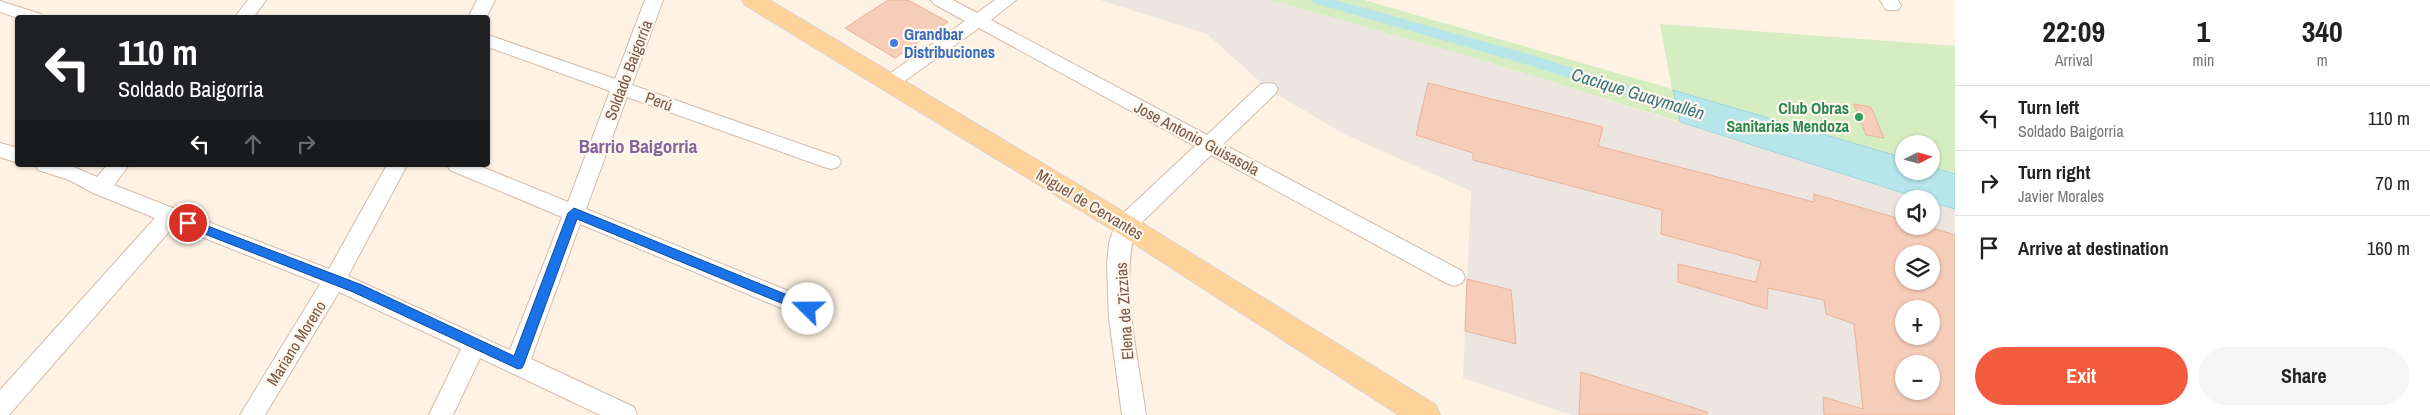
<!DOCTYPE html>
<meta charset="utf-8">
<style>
body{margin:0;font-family:"Archivo Narrow",sans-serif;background:#f6f6f6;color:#222;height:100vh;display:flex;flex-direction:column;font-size:19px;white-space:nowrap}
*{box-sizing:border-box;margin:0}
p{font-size:16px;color:#767676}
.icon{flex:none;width:28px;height:28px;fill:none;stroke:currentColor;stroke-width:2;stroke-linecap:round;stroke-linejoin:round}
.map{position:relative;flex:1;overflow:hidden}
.side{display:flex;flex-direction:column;background:#fff;width:475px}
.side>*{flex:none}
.guide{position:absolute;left:15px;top:15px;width:475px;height:152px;border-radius:5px;box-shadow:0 1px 4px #0004;background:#202124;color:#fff;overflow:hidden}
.needle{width:32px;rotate:84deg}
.buttons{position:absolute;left:1895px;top:135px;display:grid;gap:10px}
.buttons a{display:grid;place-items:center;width:45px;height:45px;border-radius:50%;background:#fff;box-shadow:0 1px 4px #0004;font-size:25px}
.pin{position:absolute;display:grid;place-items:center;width:42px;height:42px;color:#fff;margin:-21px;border:2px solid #fff;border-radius:50%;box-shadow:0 1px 5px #0007}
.me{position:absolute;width:55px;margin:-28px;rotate:292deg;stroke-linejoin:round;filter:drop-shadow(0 0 4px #0008)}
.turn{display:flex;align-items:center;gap:18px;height:105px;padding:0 20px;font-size:22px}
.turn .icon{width:65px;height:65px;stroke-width:2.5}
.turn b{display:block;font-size:35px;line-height:42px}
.lanes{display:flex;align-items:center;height:48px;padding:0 20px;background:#0003;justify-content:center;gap:25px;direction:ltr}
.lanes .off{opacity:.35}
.eta{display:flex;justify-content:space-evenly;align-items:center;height:85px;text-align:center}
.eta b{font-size:30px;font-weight:700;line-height:35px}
.cta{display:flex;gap:10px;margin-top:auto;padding:10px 20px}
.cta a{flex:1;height:58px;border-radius:30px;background:#f35b3e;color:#fff;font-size:20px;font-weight:700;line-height:58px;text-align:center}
.cta a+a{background:#f6f6f6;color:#222}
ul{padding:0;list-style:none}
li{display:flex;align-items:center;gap:15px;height:65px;padding:0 20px;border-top:1px solid #e0e0e0}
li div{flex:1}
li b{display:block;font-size:19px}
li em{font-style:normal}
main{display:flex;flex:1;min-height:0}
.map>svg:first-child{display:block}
.industrial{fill:#ede5df;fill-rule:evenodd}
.green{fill:#d6edc1}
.water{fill:#b6e5ea;stroke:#9bd6dd}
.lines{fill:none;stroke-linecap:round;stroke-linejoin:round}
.canal{fill:#b6e5ea;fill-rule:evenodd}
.building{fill:#f6cdb9;stroke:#eab298;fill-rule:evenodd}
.minor-casing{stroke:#d3bbab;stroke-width:2}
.major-casing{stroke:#dcd3cf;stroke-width:2}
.minor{fill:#fff;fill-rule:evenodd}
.major{fill:#ffd39a;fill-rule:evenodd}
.route{fill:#1a73e8;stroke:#114b97}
.shop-dot{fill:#3f7fe0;stroke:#fff6ec;stroke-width:2}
.leisure-dot{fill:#2e9e5b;stroke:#fff6ec;stroke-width:2}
.labels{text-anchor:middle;stroke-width:4.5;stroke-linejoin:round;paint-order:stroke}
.shop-label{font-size:16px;font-weight:bold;fill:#366cbe;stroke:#fff6ec;text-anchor:start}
.street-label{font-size:16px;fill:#795647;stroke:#fff6ec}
.leisure-label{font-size:16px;font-weight:bold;fill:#27864d;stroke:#fff6ec;text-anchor:end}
.water-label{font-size:18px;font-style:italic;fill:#397880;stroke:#fff6ec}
.quarter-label{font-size:19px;font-weight:bold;fill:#86629d;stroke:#fff6ec}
</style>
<main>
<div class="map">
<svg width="1955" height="415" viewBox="0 0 1955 415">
<rect width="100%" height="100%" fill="#fef2e4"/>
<path class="industrial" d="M1100,0H1271L1485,61L1922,199H1904V226H1931V202L1955,209V415H1571L1463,378L1471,191L1344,134L1268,89L1207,34ZM1904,254H1931V281H1904ZM1904,309H1931V336H1904ZM1904,364H1931V391H1904Z"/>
<path class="green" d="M1271,0H1364L1672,89L1660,24L1955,46V174L1931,167V144H1904V158L1673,90L1680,122L1485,61Z"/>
<path class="water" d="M1673,90L1904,158V171H1931V167L1955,174V209L1931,202V199H1922L1680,122Z"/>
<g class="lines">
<path class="canal" d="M1312,0H1335L1525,53L1703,109L1705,113L1703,117H1691L1515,61L1314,3Z"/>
</g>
<path class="building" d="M888,0H908L948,22L895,58L845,28Z
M1428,83L1603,127L1598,146L1814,202V194L1904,220V226H1926L1955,235V415H1824L1823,397L1863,409L1854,324L1826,314L1824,300L1768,288L1767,309L1678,282V264L1756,282L1761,261L1661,234L1662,210L1473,160V153L1416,135ZM1904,254H1931V281H1904ZM1904,309H1931V336H1904ZM1904,364H1931V391H1904Z
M1854,104L1871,107L1884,138L1866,135Z
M1467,279L1511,290L1516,344L1465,331Z
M1581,372L1707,412V415H1579Z"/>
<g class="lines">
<defs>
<path id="minor" d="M248,0H266L253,18H234Z
M477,0H495L486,18H468Z
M645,0H663L632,85L838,157L841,162L838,167L831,169L824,167L627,97L586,209L816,302L820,309L816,316L808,318L800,316L580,224L531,359L634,407L637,415H600L480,358L453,415H429L461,349L339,292L265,415H240L320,284L174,226L9,415H0V390L155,218L93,193L69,180L38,170L35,165H69L97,177L107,165H129L114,185L329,269L387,165H407L348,276L510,350L562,217L450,170L447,165H477L568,202L610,91L488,47V35L615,79Z
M931,0H953L977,13L995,0H1016L991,20L1207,135L1261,84L1268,83L1275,84L1278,89L1275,94L1223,144L1462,271L1465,277L1462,283L1454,286L1446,283L1211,155L1135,229C1120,288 1138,356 1146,415H1122L1109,318L1107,265L1109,243L1117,219L1195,146L979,28L896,87L889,89L882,87L879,83L882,79L965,21L934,4Z
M1880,0H1898L1901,6L1898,10H1886Z
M0,1L41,14L44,18H18L0,12Z
M0,143L18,148V163L0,157Z"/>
<path id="major" d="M742,0H769L1134,218L1436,405L1440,415H1399L1116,232L745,5Z"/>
</defs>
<use href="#minor" class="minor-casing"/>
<use href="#major" class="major-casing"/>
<use href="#minor" class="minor"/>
<use href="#major" class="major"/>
</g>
<path class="route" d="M574,208L812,305L814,309L808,314L803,312L577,219L524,364L522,368L518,369L353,292L184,226L182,223L184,220H192L362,285L514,356L568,213Z"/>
<circle class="shop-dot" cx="894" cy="43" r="5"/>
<circle class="leisure-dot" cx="1859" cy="117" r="5"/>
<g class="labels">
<g class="shop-label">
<text x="904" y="40">Grandbar<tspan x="904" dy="18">Distribuciones</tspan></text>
</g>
<g class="street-label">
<text transform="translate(628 70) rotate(-69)" y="6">Soldado Baigorria</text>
<text transform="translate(659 101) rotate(20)" y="6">Perú</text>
<text transform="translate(1197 138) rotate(28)" y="6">Jose Antonio Guisasola</text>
<text transform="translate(1090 204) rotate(31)" y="6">Miguel de Cervantes</text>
<text transform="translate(1124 311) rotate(-94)" y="6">Elena de Zizzias</text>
<text transform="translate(296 343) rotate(-58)" y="6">Mariano Moreno</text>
</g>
<g class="leisure-label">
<text x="1849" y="114">Club Obras<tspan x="1849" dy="18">Sanitarias Mendoza</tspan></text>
</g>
<g class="water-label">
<text transform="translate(1638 94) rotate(17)" y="6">Cacique Guaymallén</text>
</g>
<g class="quarter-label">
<text x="638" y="153">Barrio Baigorria</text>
</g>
</g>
</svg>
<div class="buttons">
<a><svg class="needle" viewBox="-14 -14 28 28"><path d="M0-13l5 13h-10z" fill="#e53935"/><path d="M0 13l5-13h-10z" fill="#767676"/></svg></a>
<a><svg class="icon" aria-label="sound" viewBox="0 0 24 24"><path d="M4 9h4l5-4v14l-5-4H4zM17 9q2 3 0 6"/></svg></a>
<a><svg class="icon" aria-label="layers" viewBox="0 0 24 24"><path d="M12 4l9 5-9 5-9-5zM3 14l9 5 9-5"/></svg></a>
<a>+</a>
<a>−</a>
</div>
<div class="pin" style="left:188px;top:223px;background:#d93025"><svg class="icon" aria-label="arrive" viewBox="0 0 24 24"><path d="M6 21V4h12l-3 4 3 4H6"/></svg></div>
<svg class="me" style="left:808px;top:309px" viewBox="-20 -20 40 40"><circle r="19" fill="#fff"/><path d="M0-13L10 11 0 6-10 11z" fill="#1a73e8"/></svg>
<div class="guide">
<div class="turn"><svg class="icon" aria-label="left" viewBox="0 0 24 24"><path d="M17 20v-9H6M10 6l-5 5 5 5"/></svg><div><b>110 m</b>Soldado Baigorria</div></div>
<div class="lanes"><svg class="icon" aria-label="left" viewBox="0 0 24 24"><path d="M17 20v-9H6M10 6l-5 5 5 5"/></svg><svg class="icon off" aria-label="ahead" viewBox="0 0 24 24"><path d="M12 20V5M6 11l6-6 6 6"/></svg><svg class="icon off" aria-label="right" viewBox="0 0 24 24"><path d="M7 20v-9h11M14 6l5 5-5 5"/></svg></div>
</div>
</div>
<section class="side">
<div class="eta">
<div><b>22:09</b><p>Arrival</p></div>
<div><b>1</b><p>min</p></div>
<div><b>340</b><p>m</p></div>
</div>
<ul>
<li><svg class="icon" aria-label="left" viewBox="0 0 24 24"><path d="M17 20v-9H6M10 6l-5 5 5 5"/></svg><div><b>Turn left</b><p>Soldado Baigorria</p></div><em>110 m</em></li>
<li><svg class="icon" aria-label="right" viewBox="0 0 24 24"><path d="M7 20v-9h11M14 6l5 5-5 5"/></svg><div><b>Turn right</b><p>Javier Morales</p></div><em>70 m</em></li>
<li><svg class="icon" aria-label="arrive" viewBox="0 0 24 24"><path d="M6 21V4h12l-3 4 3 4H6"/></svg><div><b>Arrive at destination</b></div><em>160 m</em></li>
</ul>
<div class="cta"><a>Exit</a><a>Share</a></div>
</section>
</main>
